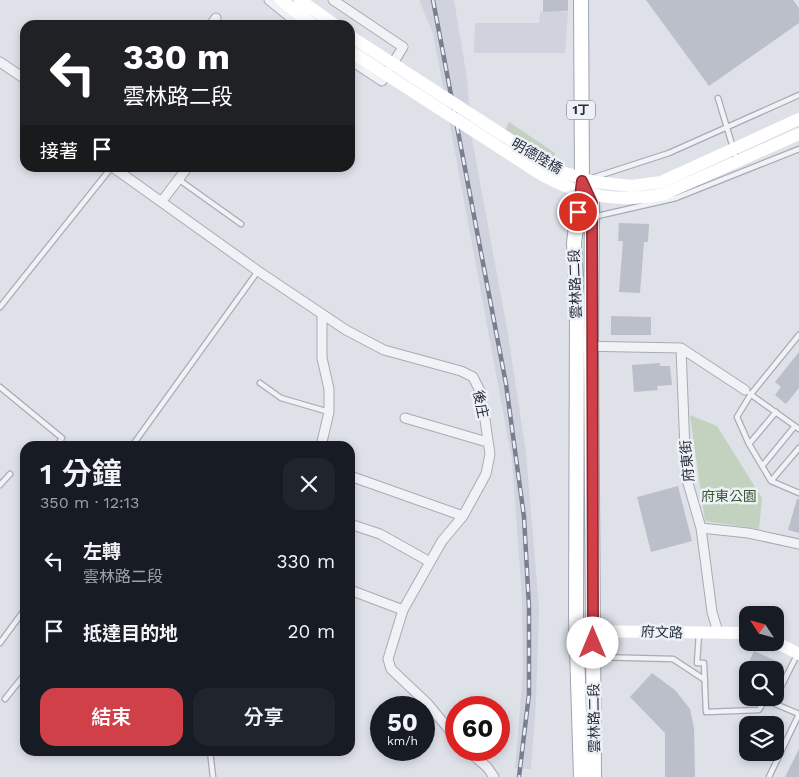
<!DOCTYPE html>
<html lang="zh-TW">
<meta charset="utf-8">
<style>
body{margin:0;font-family:"Work Sans","Noto Sans TC",sans-serif;background:#20242c;color:#f1f3f6;height:100vh;display:flex;flex-direction:column;font-size:19px;white-space:nowrap}
*{box-sizing:border-box;margin:0}
p{font-size:16px;color:#9ea1a6}
.icon{flex:none;width:28px;height:28px;fill:none;stroke:currentColor;stroke-width:2;stroke-linecap:round;stroke-linejoin:round}
.map{position:relative;flex:1;overflow:hidden}
.drawer{position:absolute;left:20px;top:441px;width:335px;height:315px;display:flex;flex-direction:column;background:#171b24;border-radius:15px;box-shadow:0 2px 8px #0003}
.drawer>*{flex:none}
.banner{position:absolute;left:20px;top:20px;width:335px;height:152px;border-radius:15px;box-shadow:0 2px 8px #0003;background:#202124;color:#fff;overflow:hidden}
.needle{width:32px;rotate:306deg}
.fabs{position:absolute;left:739px;top:606px;display:grid;gap:10px}
.fabs a{display:grid;place-items:center;width:45px;height:45px;border-radius:10px;background:#171b24;box-shadow:0 2px 8px #0003;font-size:25px}
.speed{position:absolute;left:370px;top:696px;display:flex;gap:10px;font-size:25px;font-weight:700;text-align:center}
.speed>*{display:grid;place-content:center;width:65px;height:65px;border-radius:50%;background:#171b24;box-shadow:0 2px 8px #0003;line-height:1}
.speed small{font-size:12px;font-weight:400}
.speed .limit{border:8px solid #d22;background:#fff;color:#111}
.pin{position:absolute;display:grid;place-items:center;width:42px;height:42px;color:#fff;margin:-21px;border:2px solid #fff;border-radius:50%;box-shadow:0 1px 5px #0007}
.me{position:absolute;width:55px;margin:-28px;rotate:0deg;stroke-linejoin:round;filter:drop-shadow(0 0 4px #0008)}
.turn{display:flex;align-items:center;gap:18px;height:105px;padding:0 20px;font-size:22px}
.turn .icon{width:65px;height:65px;stroke-width:2.5}
.turn b{display:block;font-size:35px;line-height:42px}
.then{display:flex;align-items:center;height:48px;padding:0 20px;background:#0003;gap:10px;font-size:19px}
.round{display:grid;place-items:center;flex:none;width:52px;height:52px;border-radius:15px;background:#20242c}
.head{display:flex;align-items:center;justify-content:space-between;height:85px;padding:0 20px}
h1{font-size:30px;font-weight:600;line-height:38px}
.cta{display:flex;gap:10px;margin-top:auto;padding:10px 20px}
.cta a{flex:1;height:58px;border-radius:15px;background:#cf4049;color:#fff;font-size:20px;font-weight:600;line-height:58px;text-align:center}
.cta a+a{background:#20242c;color:#f1f3f6}
ul{padding:0;list-style:none}
li{display:flex;align-items:center;gap:15px;height:70px;padding:0 20px}
li div{flex:1}
li b{display:block;font-size:19px}
li em{font-style:normal}
.map>svg:first-child{display:block}
.built{fill:#d0d3dd}
.green{fill:#c2d2bf}
.building{fill:#bbbfca}
.lines{fill:none;stroke-linecap:round;stroke-linejoin:round}
.lane-casing{stroke:#a7abb5;stroke-width:7}
.street-casing{stroke:#a7abb5;stroke-width:11}
.primary-casing{stroke:#9da4b3;stroke-width:16}
.lane{stroke:#f0f2f6;stroke-width:4.5}
.street{stroke:#f0f2f6;stroke-width:9}
.secondary{stroke:#fff;stroke-width:12}
.primary{stroke:#fff;stroke-width:14}
.rail-casing{stroke:#777f91;stroke-width:4.5}
.rail{stroke:#edf0f5;stroke-width:2.5;stroke-dasharray:8;stroke-linecap:butt}
.secondary-bridge{stroke:#fff;stroke-width:12}
.route-casing{stroke:#872a2f;stroke-width:12}
.route{stroke:#cf4049;stroke-width:9}
.labels{text-anchor:middle;stroke-width:5;stroke-linejoin:round;paint-order:stroke}
.shield{fill:#edf0f5;stroke:#626875;stroke-width:1}
.shield-label{font-size:12px;font-weight:bold;fill:#272d3e}
.street-label{font-size:14px;fill:#272d3e;stroke:#edf0f5}
.park-label{font-size:14px;fill:#385a34;stroke:#edf0f5}
</style>
<div class="map">
<svg width="799" height="777" viewBox="0 0 799 777">
<rect width="100%" height="100%" fill="#dee1e8"/>
<path class="built" d="M419,0H454L467,78L472,139L508,334L526,453L539,608L536,701L531,769L515,768L523,673L522,598L512,460L433,33Z
M540,12H568L565,53H474L475,23H539Z"/>
<path class="green" d="M509,122L555,153L548,182L496,151Z
M690,415L717,426L762,498L759,529L705,521Z"/>
<path class="building" d="M543,0H568V11L543,12Z
M646,0H793L799,8V23L709,86Z
M619,223L649,224L648,242H644L640,293L619,292L623,241H618Z
M611,316L651,317V335H611Z
M799,352V388L786,404L775,395L781,387L775,382Z
M660,363V366H670L672,385L657,386L658,390L634,392L632,365Z
M678,486L692,541L651,552L637,497Z
M797,499H799V533L788,530Z
M754,651L783,664L780,670H748V689L739,684Z
M652,673L675,690L690,709L694,728L695,777H665V733L630,697Z
M799,749V777H785Z"/>
<g class="lines">
<defs>
<path id="lane" d="M718,98L737,161
M592,178L669,153L799,95
M178,179L241,224
M593,217L676,198L799,149
M0,307L111,168
M799,335L751,394L737,417L749,444L771,481L799,493
M260,383L281,398L329,412
M0,387L62,438L57,446
M750,394L799,429
M749,444L776,412
M132,446L258,271
M763,465L795,426
M771,481L799,448
M0,485L10,474
M699,634L697,663H704L706,712L759,710L763,703H773
M0,643L25,609
M797,655L773,703L799,714
M595,657L673,659L705,680
M5,699L25,674
M210,751L213,777
M769,777L799,714"/>
<path id="street" d="M269,0L300,25
M333,0L403,47L382,81L350,60
M211,25L216,18
M0,62L25,79
M114,168L258,271L346,330L384,350L461,371L473,377L481,393L490,454L486,474L463,516L442,541L403,610L388,659L391,669L428,704L456,738
M162,201L187,168
M576,346L681,348L745,390
M681,348L686,476L701,528L712,612L718,632
M405,418L487,442
M321,446L329,412V389L322,358V315
M350,476L463,516
M350,524L380,534L430,562
M701,528L748,533L799,544
M350,590L403,610
M467,750L487,767L494,777"/>
<path id="primary" d="M581,0L582,181L592,203L591,346L594,777
M581,777L576,617L577,305L574,243L582,181"/>
</defs>
<use href="#lane" class="lane-casing"/>
<use href="#street" class="street-casing"/>
<use href="#primary" class="primary-casing"/>
<use href="#lane" class="lane"/>
<use href="#street" class="street"/>
<path class="secondary" d="M281,0L313,25
M300,0L335,25
M577,631L748,633
M775,642L799,654"/>
<use href="#primary" class="primary"/>
<defs>
<path id="rail" d="M433,0L506,384L524,517L529,607V694L519,777"/>
</defs>
<use href="#rail" class="rail-casing"/>
<use href="#rail" class="rail"/>
<path class="secondary-bridge" d="M350,36L546,163L562,172L594,182L632,186L661,182L799,119
M350,51L542,175C582,197 620,203 664,194L799,134"/>
</g>
<g class="lines">
<defs>
<path id="route" d="M578,212L582,181L592,203L593,643"/>
</defs>
<use href="#route" class="route-casing"/>
<use href="#route" class="route"/>
</g>
<g class="labels">
<rect class="shield" x="567" y="100.5" width="28" height="19" rx="4"/>
<g class="shield-label">
<text x="581" y="114">1丁</text>
</g>
<g class="street-label">
<text transform="translate(537 156) rotate(30)" y="5">明德陸橋</text>
<text transform="translate(575 284) rotate(-92)" y="5">雲林路二段</text>
<text transform="translate(481 404) rotate(78)" y="5">後庄</text>
<text transform="translate(687 461) rotate(-95)" y="5">府東街</text>
<text transform="translate(662 632) rotate(2)" y="5">府文路</text>
<text transform="translate(594 718) rotate(-91)" y="5">雲林路二段</text>
</g>
<g class="park-label">
<text x="729" y="501">府東公園</text>
</g>
</g>
</svg>
<div class="fabs">
<a><svg class="needle" viewBox="-14 -14 28 28"><path d="M0-13l5 13h-10z" fill="#e53935"/><path d="M0 13l5-13h-10z" fill="#9ea1a6"/></svg></a>
<a><svg class="icon" aria-label="search" viewBox="0 0 24 24"><circle cx="10" cy="10" r="6"/><path d="M15 15l6 6"/></svg></a>
<a><svg class="icon" aria-label="layers" viewBox="0 0 24 24"><path d="M12 4l9 5-9 5-9-5zM3 14l9 5 9-5"/></svg></a>
</div>
<div class="speed"><div>50<small>km/h</small></div><div class="limit">60</div></div>
<div class="pin" style="left:578px;top:212px;background:#d93025"><svg class="icon" aria-label="arrive" viewBox="0 0 24 24"><path d="M6 21V4h12l-3 4 3 4H6"/></svg></div>
<svg class="me" style="left:593px;top:643px" viewBox="-20 -20 40 40"><circle r="19" fill="#fff"/><path d="M0-13L10 11 0 6-10 11z" fill="#cf4049"/></svg>
<div class="banner">
<div class="turn"><svg class="icon" aria-label="left" viewBox="0 0 24 24"><path d="M17 20v-9H6M10 6l-5 5 5 5"/></svg><div><b>330 m</b>雲林路二段</div></div>
<div class="then">接著<svg class="icon" aria-label="arrive" viewBox="0 0 24 24"><path d="M6 21V4h12l-3 4 3 4H6"/></svg></div>
</div>
<section class="drawer">
<div class="head"><div><h1>1 分鐘</h1><p>350 m · 12:13</p></div><a class="round"><svg class="icon" aria-label="close" viewBox="0 0 24 24"><path d="M6 6l12 12M18 6L6 18"/></svg></a></div>
<ul>
<li><svg class="icon" aria-label="left" viewBox="0 0 24 24"><path d="M17 20v-9H6M10 6l-5 5 5 5"/></svg><div><b>左轉</b><p>雲林路二段</p></div><em>330 m</em></li>
<li><svg class="icon" aria-label="arrive" viewBox="0 0 24 24"><path d="M6 21V4h12l-3 4 3 4H6"/></svg><div><b>抵達目的地</b></div><em>20 m</em></li>
</ul>
<div class="cta"><a>結束</a><a>分享</a></div>
</section>
</div>
